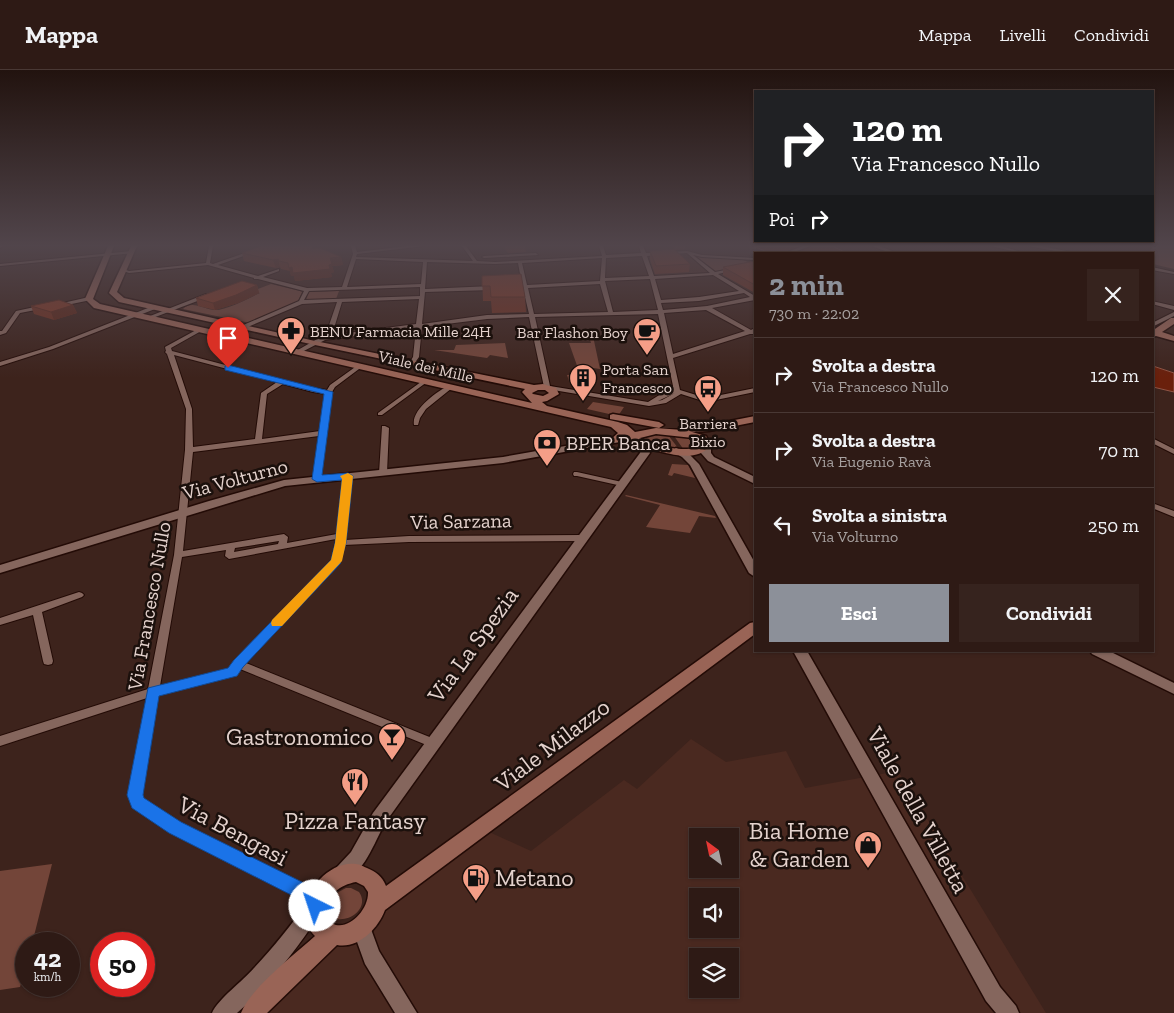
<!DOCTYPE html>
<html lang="it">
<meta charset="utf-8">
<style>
body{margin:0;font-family:"Zilla Slab",serif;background:#36231e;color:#f1f3f6;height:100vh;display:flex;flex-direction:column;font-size:19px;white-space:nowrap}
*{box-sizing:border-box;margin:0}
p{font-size:16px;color:#a7a1a0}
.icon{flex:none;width:28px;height:28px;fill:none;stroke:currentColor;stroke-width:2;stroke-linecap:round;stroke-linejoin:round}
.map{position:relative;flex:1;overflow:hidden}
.drawer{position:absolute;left:754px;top:182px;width:400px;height:400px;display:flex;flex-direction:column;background:#2e1a15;border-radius:0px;box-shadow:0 1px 4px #0004,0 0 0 1px #493834}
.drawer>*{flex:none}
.top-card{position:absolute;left:754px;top:20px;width:400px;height:152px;border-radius:0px;box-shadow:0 1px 4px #0004,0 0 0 1px #493834;background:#202124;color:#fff;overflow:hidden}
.needle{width:32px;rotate:327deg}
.controls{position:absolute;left:689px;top:758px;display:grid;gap:10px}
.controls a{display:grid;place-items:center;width:50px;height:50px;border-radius:0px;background:#2e1a15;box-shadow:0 1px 4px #0004,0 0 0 1px #493834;font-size:25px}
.speed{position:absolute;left:15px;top:862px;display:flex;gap:10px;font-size:25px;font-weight:700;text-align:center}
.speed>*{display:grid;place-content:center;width:65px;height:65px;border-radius:50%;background:#2e1a15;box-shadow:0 1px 4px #0004,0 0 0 1px #493834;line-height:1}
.speed small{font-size:12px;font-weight:400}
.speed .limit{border:8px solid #d22;background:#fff;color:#111}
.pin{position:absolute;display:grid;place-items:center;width:42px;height:42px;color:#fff;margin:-51px -21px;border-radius:50% 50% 50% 0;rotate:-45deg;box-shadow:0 0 5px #0007}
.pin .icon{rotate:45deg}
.me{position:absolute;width:55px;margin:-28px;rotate:319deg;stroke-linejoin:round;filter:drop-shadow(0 0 4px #0008)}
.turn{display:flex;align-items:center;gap:18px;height:105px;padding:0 15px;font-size:22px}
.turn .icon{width:65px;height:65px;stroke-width:2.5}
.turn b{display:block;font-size:35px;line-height:42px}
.then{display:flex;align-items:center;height:48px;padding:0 15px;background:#0003;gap:10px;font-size:19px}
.round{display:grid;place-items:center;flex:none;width:52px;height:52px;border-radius:0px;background:#36231e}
.headline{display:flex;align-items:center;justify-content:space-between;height:85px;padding:0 15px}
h1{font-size:30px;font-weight:800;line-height:38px;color:#8c9099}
.action{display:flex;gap:10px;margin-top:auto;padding:10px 15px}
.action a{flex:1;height:58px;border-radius:0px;background:#8c9099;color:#fff;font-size:20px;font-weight:800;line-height:58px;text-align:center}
.action a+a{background:#36231e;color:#f1f3f6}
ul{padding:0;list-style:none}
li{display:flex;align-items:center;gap:15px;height:75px;padding:0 15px;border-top:1px solid #493834}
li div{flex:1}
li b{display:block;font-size:19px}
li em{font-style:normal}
header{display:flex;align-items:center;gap:30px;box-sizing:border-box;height:70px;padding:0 25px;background:#2e1a15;border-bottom:1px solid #493834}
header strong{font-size:24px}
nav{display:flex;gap:28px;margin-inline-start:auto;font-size:18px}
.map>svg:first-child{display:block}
.built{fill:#4a2920;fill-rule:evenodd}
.green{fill:#734539}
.water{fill:#6a200c;stroke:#8f5546}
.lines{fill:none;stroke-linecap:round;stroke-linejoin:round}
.minor-casing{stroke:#230b06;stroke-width:2}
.tertiary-casing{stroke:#230b06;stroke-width:3}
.secondary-casing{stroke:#230b06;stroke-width:3}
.minor{fill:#85665d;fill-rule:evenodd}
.tertiary{fill:#85665d;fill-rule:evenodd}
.secondary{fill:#996456;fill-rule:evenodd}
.wall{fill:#71301f}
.shaded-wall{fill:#5c2719}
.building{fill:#833824;stroke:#5c2719}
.route{fill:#1a73e8;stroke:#114b97}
.slow{fill:#f59e0b}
.labels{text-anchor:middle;stroke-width:5;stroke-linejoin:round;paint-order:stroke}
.far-poi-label{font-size:16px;fill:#e4d2cd;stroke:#1b100c;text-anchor:start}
.far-street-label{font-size:16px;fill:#e4d2cd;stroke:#1b100c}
.poi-label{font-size:20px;fill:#e4d2cd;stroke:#1b100c;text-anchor:start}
.street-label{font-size:20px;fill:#e4d2cd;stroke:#1b100c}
.near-street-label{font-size:24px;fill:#e4d2cd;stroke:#1b100c}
.near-poi-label{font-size:24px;fill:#e4d2cd;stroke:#1b100c;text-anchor:end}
</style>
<header>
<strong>Mappa</strong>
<nav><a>Mappa</a><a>Livelli</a><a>Condividi</a></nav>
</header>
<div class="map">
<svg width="1174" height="943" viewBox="0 0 1174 943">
<rect width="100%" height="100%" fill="#3d231c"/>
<path class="built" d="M675,187L678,189L693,188L711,204L654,206L648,189Z
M691,669L726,692L786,681L805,718L898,701L1046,943H238L264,913L487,761L531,781L624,710L637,719ZM698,766H730V799H698ZM698,826H730V859H698ZM698,886H730V919H698Z"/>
<path class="green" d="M1156,176H1174V199L1153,194L1152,184H1145Z
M696,186L743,190L748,192L717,202Z
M271,214L300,221L302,222L297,233L250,253L183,239C192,230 203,239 214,240C225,241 249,228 260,223L253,221Z
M339,221L336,229L306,230L309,222Z
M589,266H593L600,299L593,298L577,315L570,314L567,305L580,304L569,273H591Z
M505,273L508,288L490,285L487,288L434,280H454L456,275Z
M593,332L624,337L618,346L587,339Z
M647,364L668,365L678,378L643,372L639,368Z
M674,366L695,368L700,371L701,375L684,380Z
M672,394L688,395L695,408L674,403L672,406L668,405Z
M626,425L715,446L716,448L699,446L690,463L646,457L660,435L625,426Z
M52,794L32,874H26V895L20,917L0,920V801Z
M346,818H351L359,822C369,836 353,851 338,849L331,844C327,831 335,823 346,818Z"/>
<path class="water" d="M753,176H832L849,184H772Z
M1153,296L1174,303V322L1153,317Z"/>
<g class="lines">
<defs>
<path id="minor" d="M0,176H3L0,178Z
M209,176H213L210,193L213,194L265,176H272L218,195L258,206L279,199V201L263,207L307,218L342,217L353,184L351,176H355L357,182L407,176H424L357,184L356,187L473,191L462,176H466L477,191L495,192L602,186L599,176H603L606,185L641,183L639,176H643L646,183L687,181L702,185L755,188V190L702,187L693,185L715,202L735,198V200L718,204L755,226V230L712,238L751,260L755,258V264H750L673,288L680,320L706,328L755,318V322L706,332L681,324L666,333L649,336L547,319L544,317L529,247L487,249L422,257L419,287L414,294L412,295L409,293L413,287L416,258L325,270L298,284L296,283V281L326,264L337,232L302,234L243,259L241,258V256L299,231L304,221L258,209H254V208L208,195L129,203L121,200L123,199L129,201L206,193ZM687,183L710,203L654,206L647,186ZM642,186L649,206L605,208L606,188ZM602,188L600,211L527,215L522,193ZM356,189L423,192L421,214L347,217ZM427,192L495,194L518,193L522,215L510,217L512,218H523L529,244L487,245L422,254L425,222L492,220L495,218L492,216L425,219ZM713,205L739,221L699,227L661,230L655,209ZM650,209L658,240L613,242L605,211ZM600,214L608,242L534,244L528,218ZM420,217V226L304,230L309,221ZM744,223L750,227L707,236L663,240L661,233L699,231ZM419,229L416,254L332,265L342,232ZM706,240L745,261L673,284L664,243ZM658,244L673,316L671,320L661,324L648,332L550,316L535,247ZM675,323L662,330L658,331Z
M803,176H810L789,184H782Z
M872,176H879L900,184H893Z
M991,176H1001L1018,181L1016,182Z
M1029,176H1041L1082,184H1070Z
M132,181L134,183L0,196V194Z
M536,183L538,185L484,188L482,187L484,186Z
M1152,197L1174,202V204L1152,200Z
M206,224L209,226L208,227L150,249L145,248Z
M89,227L92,229L91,230L57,237L54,235Z
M1152,231L1174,236V240L1152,234Z
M44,235L46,236V238L20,243L6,263L0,265V261H2L16,241Z
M153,236L155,237V239L53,279L0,296V292L49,277Z
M1174,242V246L1152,257V253Z
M198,259L203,260L171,278L172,281L313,318L327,320L330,315L358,295L363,296L335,317L332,322L320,411H314L313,409L319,366L193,382L183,481L284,464L288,467L287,473L337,464L344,406L348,404L352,406L345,470L409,466L582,465L586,468L582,471L409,472L344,475L339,493L246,593L437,670L439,673L437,676L433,678L429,676L240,599L236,605L158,625L141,725L143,729L180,754L309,818L323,822L325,827L323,832L318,834L303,830L170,762L134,737L129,725L147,628L0,676V666L148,619L174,485L185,380L186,339L167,284L165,282L166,281L165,277ZM174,285L277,312L261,323L255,369L193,377L192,339ZM283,314L313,322L326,324L320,361L262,369L267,324ZM336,469L332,490L228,599L160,616L182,487L226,480L225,486L229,489ZM279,471L278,474L234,482L235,478Z
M425,309L428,311L427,312L382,345H378V343Z
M450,315L453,317L452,318L426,339L420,348L418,355H414C411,340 437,321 450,315Z
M382,356H385L389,358L387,403L383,405L379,403Z
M1152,368L1174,379V384L1152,373Z
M574,402H577L622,412L626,414L622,416L577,406H574L573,404Z
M1152,433L1174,441V447L1152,438Z
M79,522L82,523L84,525L82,527L42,542L53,591L52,594L48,595L44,594L43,591L33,545L0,555V548Z"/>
<path id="tertiary" d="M634,364L639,367L637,369L503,393L285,416L0,503V495L209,431L284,410L503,387Z
M639,370L648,376L650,383L385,753C374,773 364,804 342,812L336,810L333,804L336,798L351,782L373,743L640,383V379L634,373Z
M706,374L711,377V383L714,387L755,407V414L708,391L701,383V377Z
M676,378L688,383L699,394L755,493V507L749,503L690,395L682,387L671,381Z
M793,581H807L1000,917L1016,936L1019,943H996L986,931Z
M1090,581H1109L1174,613V624L1092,584Z
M314,829L320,832L323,838L320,844C296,880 270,914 237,943H212C218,929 243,911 254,898C274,877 291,855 308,832Z
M361,849L368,851L379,881L417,943H395L365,894L352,858L354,851Z"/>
<path id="secondary" d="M108,176H114L93,229L100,234L532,333L522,322L525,319L315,275L119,232L109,223L131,176H137L117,222L124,228L315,271L534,315L543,314L556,318L559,324L547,331L542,332L547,336L618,352L627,355L635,362L656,358L683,360V357L709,355L755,346V352L709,361L692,362L706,366L711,375C698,392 673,385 654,380C648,379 640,378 635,375C631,372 630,368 627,365L619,372H611L610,370L618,363L611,357L94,238L85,229ZM538,320H545L549,323L543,326L533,324L532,323ZM656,364L693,368L698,370L701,375C691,384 650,376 640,368Z
M1171,248H1174V254L1162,262L1174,266V271L1156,266L1152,267V261Z
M613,344L659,352L664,355L659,358L610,349V345Z
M755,552V564L385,840C378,859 358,879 337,875L267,943H241C251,918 294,885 315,866C287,839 324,789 356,794C360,794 364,797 367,798C376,802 382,806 386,816L750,553ZM356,812L364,816L368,822C369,843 340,869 326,847C322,828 339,815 356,812Z"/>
</defs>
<use href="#minor" class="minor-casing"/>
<use href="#tertiary" class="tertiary-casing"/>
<use href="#secondary" class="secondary-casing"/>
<use href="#minor" class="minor"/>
<use href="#tertiary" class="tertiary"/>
<use href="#secondary" class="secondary"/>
</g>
<path class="wall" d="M503,176H525L526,182L508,183Z
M673,176H685V179L675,180L690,194L689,202L655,204L650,189V181L675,180Z
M313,179L341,187L343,195L332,196L334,202L331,203L332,207L295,211L294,206H291L290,201L281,199L280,197L276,198L244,191L242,183Z
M755,191V223L723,205V197Z
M482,206L525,227L526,242L492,243L491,231H483Z
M257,215L259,223L238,233L215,240L198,236L196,228Z
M73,235L77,243L54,250L34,244L31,236Z"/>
<path class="shaded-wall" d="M341,187L343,195L332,196L334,202L331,203L332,207L295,211L294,206H291L289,198L330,188Z
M278,189L280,197L276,198L273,190Z
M257,215L259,223L238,233L215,240L213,233Z
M73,235L77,243L54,250L51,242Z"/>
<path class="building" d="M261,176H312L313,179L320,178L341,187L330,188L332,194L329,195L330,199L293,203L292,197L289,198L288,193L279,191L278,189L273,190L242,183Z
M674,179L690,194L656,196L650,181Z
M1006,181L1019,184H997Z
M755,191V215L723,197Z
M521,204L525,227H491L490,216H482V206Z
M242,211L257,215L236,225L213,233L196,228Z
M59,230L73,235L51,242L31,236Z"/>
<linearGradient id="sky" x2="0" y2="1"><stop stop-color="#22130f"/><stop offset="0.57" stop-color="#51454b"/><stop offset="1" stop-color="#51454b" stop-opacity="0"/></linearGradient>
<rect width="1174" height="308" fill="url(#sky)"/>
<path class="route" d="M228,295L333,322L322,405L348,403L353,406L346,473L340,494L243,597L237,606L159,626L143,725L144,728L181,752L310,816L324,821L327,827L321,843L315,845L309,843L307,833L169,763L132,738L127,725L148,618L228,598L234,590L331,490L335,473L342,410L317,412L312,409L324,324L225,300V296Z"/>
<path class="slow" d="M348,403L353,406L346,473L342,491L282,556H272L271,553L272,550L331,490L335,473L342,409L340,406Z"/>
<defs>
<symbol id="pharmacy-pin" viewBox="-11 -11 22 30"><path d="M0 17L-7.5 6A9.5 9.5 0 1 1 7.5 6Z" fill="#f49e87" stroke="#1b100c"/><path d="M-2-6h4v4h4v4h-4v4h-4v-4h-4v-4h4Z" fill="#111"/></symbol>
<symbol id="cafe-pin" viewBox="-11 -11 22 30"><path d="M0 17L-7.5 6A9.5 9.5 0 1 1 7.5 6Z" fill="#f49e87" stroke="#1b100c"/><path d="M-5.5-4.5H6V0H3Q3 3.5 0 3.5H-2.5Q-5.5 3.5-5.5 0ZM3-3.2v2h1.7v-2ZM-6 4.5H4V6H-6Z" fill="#111"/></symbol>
<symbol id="building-pin" viewBox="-11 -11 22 30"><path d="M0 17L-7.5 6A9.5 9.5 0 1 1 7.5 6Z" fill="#f49e87" stroke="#1b100c"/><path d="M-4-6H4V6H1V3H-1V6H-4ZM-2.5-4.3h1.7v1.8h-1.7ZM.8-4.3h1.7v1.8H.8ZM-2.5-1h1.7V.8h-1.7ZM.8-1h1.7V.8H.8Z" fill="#111"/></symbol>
<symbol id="bus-pin" viewBox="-11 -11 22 30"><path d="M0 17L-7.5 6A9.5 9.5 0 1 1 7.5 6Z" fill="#f49e87" stroke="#1b100c"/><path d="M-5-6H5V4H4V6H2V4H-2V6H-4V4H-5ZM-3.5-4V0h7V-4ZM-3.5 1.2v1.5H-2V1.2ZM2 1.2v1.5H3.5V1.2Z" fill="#111"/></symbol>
<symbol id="bank-pin" viewBox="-11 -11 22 30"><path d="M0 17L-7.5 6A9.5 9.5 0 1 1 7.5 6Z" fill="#f49e87" stroke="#1b100c"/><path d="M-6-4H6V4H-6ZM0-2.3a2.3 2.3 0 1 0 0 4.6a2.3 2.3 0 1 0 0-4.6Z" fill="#111"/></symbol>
<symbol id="bar-pin" viewBox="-11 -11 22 30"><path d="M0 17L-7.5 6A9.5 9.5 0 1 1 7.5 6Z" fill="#f49e87" stroke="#1b100c"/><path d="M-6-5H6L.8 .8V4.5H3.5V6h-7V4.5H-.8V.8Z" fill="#111"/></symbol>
<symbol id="restaurant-pin" viewBox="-11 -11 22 30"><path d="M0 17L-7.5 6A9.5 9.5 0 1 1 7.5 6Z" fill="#f49e87" stroke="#1b100c"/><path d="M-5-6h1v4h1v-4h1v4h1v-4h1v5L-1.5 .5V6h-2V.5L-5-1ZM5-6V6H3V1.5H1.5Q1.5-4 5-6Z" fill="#111"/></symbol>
<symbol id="shop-pin" viewBox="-11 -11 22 30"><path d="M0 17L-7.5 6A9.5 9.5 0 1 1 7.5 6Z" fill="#f49e87" stroke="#1b100c"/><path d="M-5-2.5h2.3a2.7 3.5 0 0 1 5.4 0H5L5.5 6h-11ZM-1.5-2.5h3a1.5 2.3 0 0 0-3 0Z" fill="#111"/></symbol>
<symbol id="fuel-pin" viewBox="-11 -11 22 30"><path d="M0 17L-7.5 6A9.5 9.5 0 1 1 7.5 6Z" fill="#f49e87" stroke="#1b100c"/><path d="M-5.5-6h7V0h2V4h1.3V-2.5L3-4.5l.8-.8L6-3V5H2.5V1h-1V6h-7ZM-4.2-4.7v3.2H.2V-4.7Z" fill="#111"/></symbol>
</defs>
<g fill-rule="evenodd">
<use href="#pharmacy-pin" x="275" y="245" width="32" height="43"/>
<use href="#cafe-pin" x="631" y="246" width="32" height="43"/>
<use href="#building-pin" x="567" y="292" width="32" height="43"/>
<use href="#bus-pin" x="692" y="303" width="32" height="43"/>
<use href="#bank-pin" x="531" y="357" width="32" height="43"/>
<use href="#bar-pin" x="376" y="651" width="32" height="43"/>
<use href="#restaurant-pin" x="339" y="696" width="32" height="43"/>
<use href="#shop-pin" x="852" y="759" width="32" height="43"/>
<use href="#fuel-pin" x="460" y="792" width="32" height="43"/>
</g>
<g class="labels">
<g class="far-poi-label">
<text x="310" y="267">BENU Farmacia Mille 24H</text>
<text x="628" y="268" text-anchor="end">Bar Flashon Boy</text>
<text x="602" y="305">Porta San<tspan x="602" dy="18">Francesco</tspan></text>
<text x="708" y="359" text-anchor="middle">Barriera<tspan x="708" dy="18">Bixio</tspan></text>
</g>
<g class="far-street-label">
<text transform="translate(426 296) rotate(13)" y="6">Viale dei Mille</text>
</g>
<g class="poi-label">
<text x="566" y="380">BPER Banca</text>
</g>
<g class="street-label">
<text transform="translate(235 409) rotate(-15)" y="7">Via Volturno</text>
<text transform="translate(461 451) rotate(-1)" y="7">Via Sarzana</text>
<text transform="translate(149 536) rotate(-80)" y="7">Via Francesco Nullo</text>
</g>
<g class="near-street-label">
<text transform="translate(473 575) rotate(-54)" y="8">Via La Spezia</text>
<text transform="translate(552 675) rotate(-37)" y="8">Viale Milazzo</text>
<text transform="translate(918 740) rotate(61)" y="8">Viale della Villetta</text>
<text transform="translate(233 761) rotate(28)" y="8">Via Bengasi</text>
</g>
<g class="near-poi-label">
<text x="373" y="675">Gastronomico</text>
<text x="355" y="759" text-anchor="middle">Pizza Fantasy</text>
<text x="849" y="769">Bia Home<tspan x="849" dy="28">&amp; Garden</tspan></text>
<text x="495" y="816" text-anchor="start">Metano</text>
</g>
</g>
</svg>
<div class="controls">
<a><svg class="needle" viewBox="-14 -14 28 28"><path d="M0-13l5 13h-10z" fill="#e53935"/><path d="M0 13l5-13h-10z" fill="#a7a1a0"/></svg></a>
<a><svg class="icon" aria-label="sound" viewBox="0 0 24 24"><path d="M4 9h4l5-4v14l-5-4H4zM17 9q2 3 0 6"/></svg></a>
<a><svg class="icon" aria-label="layers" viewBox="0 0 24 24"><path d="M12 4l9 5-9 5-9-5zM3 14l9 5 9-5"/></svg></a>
</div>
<div class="speed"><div>42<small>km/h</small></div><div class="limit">50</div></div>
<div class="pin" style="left:228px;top:298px;background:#d93025"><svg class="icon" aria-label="arrive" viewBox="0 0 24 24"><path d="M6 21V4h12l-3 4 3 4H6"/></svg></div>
<svg class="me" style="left:315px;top:836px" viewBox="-20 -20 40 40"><circle r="19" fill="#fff"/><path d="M0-13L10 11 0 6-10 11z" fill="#1a73e8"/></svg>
<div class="top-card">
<div class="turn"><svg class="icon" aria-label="right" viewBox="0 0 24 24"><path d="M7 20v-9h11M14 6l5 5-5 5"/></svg><div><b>120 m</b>Via Francesco Nullo</div></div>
<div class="then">Poi<svg class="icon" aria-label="right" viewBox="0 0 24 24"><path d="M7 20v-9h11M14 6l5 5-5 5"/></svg></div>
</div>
<section class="drawer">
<div class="headline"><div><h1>2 min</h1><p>730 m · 22:02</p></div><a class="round"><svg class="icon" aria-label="close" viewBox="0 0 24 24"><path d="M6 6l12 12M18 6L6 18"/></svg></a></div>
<ul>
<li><svg class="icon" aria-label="right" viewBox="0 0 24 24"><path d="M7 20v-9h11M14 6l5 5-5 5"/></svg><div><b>Svolta a destra</b><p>Via Francesco Nullo</p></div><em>120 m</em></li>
<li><svg class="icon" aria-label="right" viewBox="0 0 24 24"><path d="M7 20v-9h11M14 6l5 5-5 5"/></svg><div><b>Svolta a destra</b><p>Via Eugenio Ravà</p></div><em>70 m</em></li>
<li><svg class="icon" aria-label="left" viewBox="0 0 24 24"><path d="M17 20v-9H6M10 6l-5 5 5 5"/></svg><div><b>Svolta a sinistra</b><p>Via Volturno</p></div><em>250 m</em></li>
</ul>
<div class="action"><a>Esci</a><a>Condividi</a></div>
</section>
</div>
